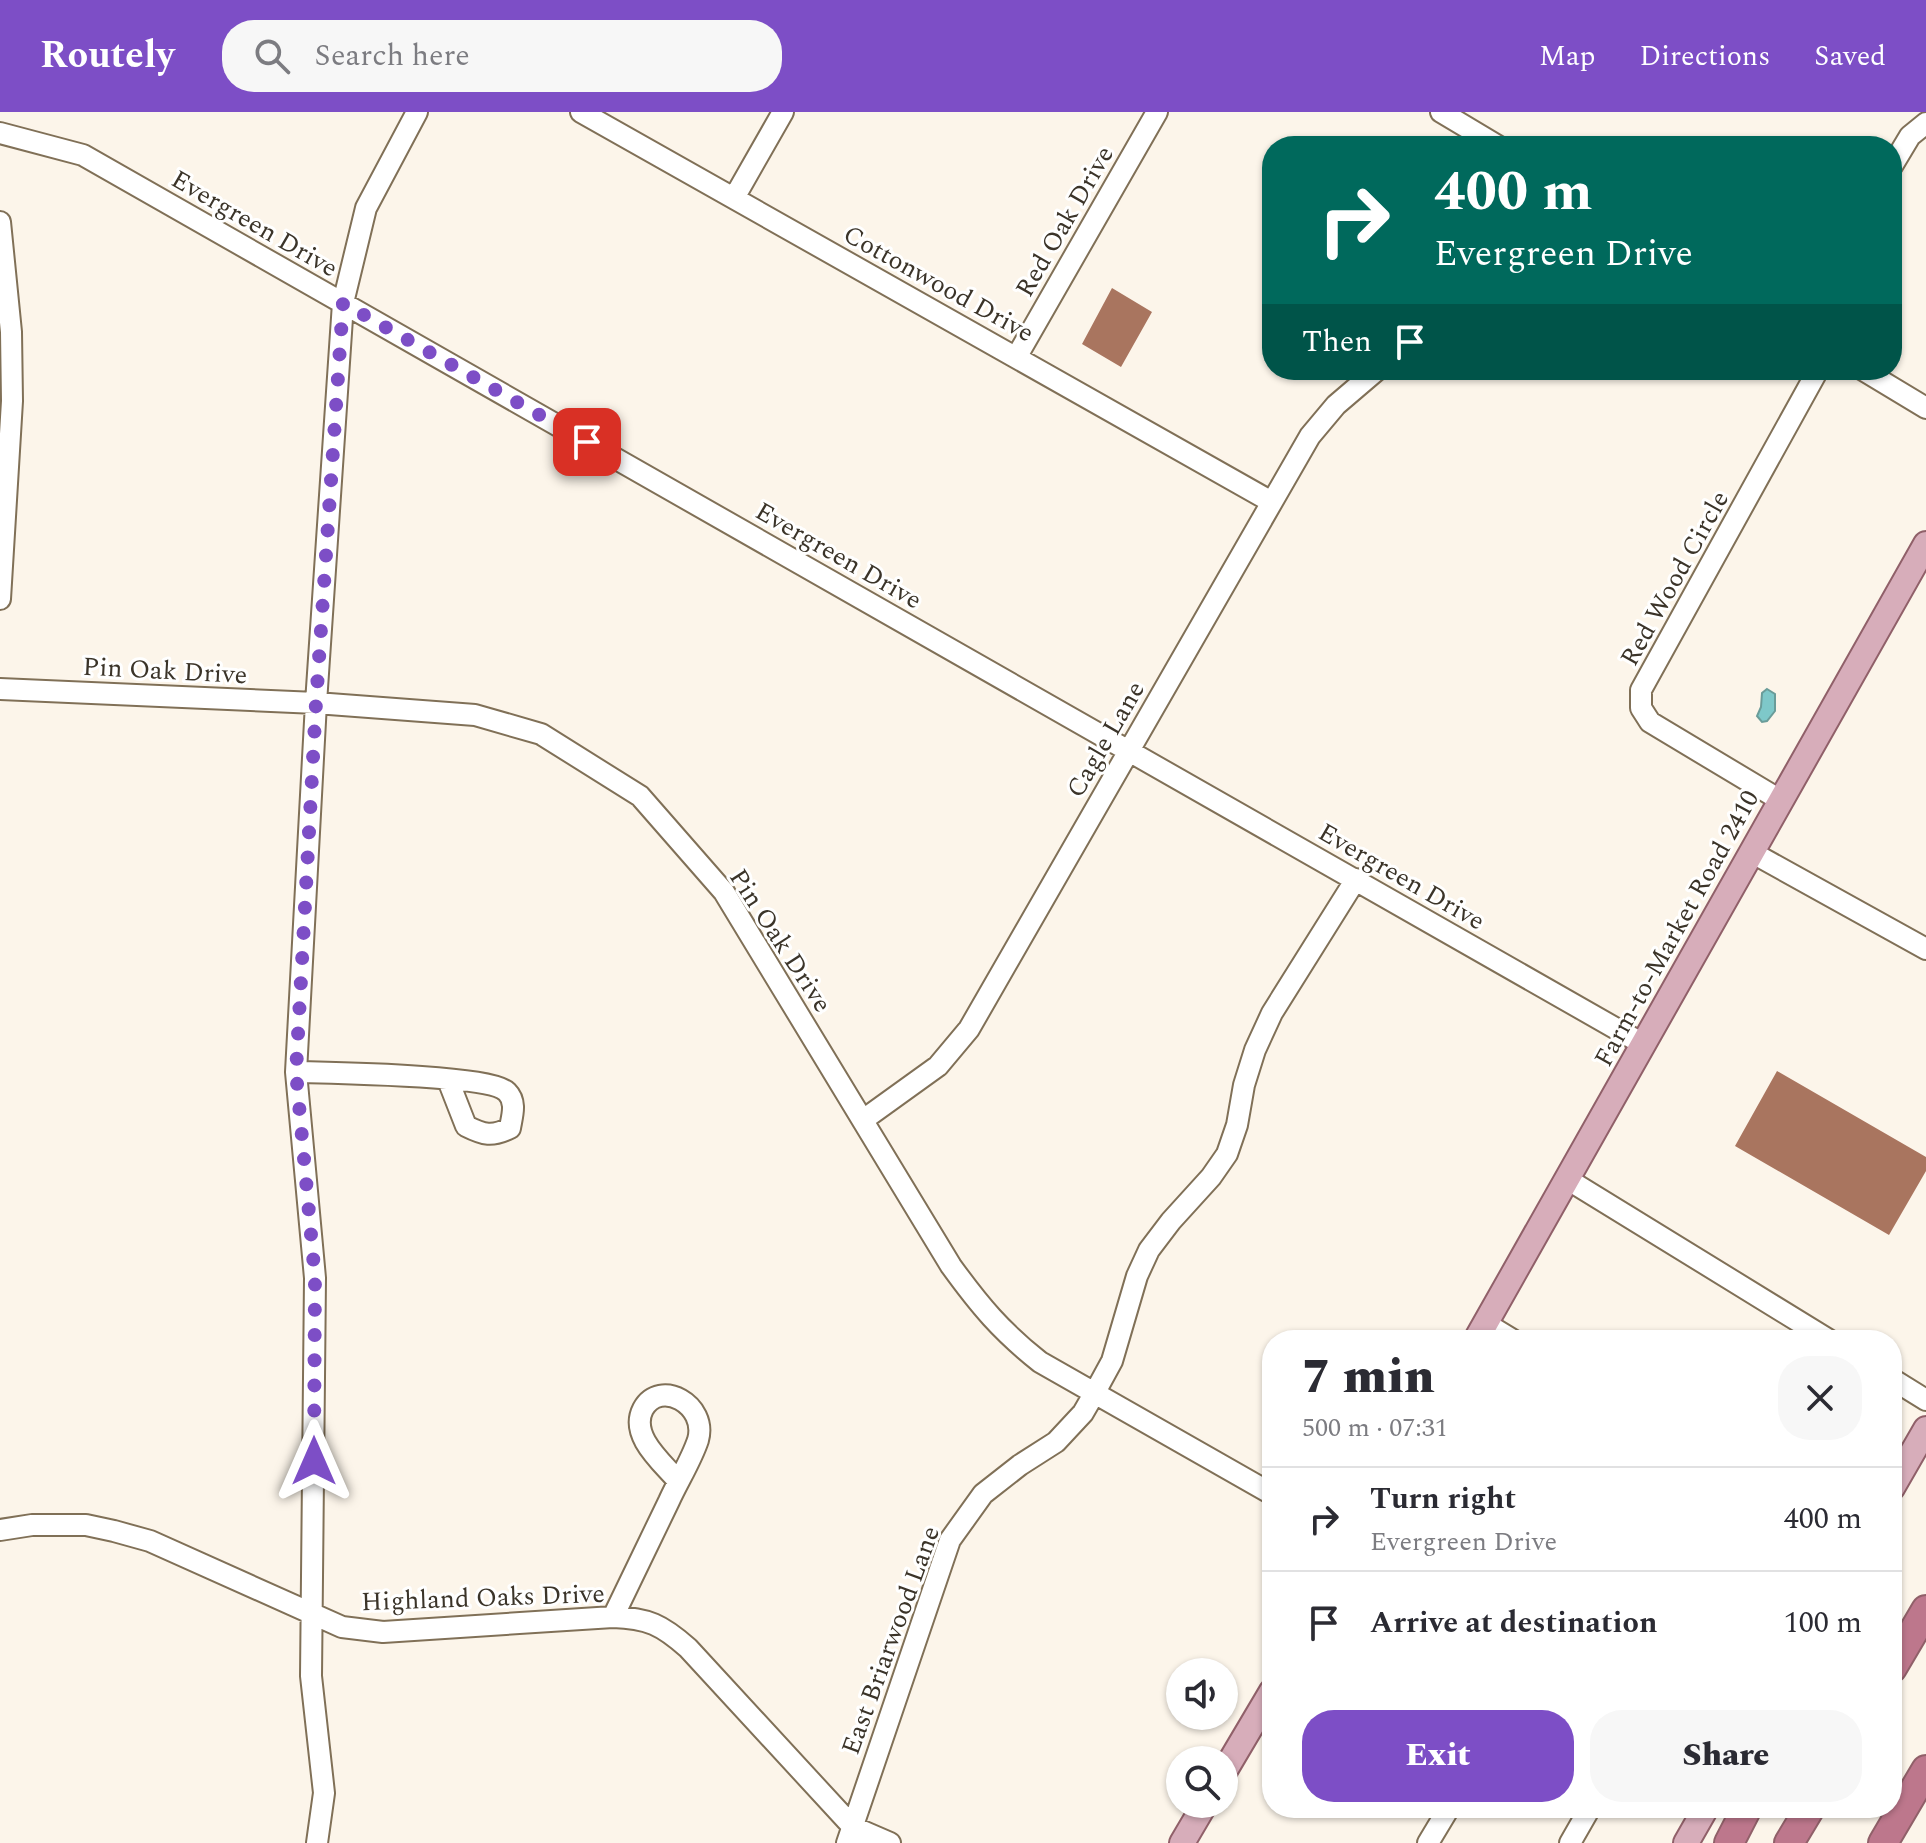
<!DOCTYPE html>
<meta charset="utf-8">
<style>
body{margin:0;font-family:Spectral,serif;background:#f7f7f7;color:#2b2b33;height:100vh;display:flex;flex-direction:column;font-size:30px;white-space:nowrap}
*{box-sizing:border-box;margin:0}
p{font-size:26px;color:#7c7c81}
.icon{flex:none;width:44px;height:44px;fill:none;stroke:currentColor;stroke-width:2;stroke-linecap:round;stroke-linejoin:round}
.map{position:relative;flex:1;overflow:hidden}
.panel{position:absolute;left:1262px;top:1218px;width:640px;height:488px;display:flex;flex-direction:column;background:#fff;border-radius:32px;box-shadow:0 2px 6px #0004}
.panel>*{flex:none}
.banner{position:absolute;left:1262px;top:24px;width:640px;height:244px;border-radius:32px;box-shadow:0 2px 6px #0004;background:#00695c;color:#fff;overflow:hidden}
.buttons{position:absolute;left:1166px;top:1546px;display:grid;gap:16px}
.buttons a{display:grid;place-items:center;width:72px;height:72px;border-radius:50%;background:#fff;box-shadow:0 2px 6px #0004;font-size:40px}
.pin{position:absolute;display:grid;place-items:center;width:68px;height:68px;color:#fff;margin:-34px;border-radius:16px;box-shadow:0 4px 12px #0006}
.me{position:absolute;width:88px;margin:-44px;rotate:0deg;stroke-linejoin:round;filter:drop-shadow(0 0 6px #0008)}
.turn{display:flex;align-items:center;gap:28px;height:168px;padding:0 40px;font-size:36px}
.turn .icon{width:104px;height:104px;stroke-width:2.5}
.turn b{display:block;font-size:56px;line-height:68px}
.then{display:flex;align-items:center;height:76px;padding:0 40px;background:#0003;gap:16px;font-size:30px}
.round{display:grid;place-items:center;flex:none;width:84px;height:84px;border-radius:32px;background:#f7f7f7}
.headline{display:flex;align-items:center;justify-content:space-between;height:136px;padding:0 40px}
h1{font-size:48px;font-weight:800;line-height:60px}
.button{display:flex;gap:16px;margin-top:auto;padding:16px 40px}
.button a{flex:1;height:92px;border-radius:32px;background:#7d4ec6;color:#fff;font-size:32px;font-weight:800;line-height:92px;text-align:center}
.button a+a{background:#f7f7f7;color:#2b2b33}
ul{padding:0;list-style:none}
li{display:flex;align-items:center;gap:24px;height:104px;padding:0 40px;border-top:2px solid #e1e1e2}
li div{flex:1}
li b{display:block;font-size:30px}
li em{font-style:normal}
header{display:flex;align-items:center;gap:48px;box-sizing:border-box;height:112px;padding:0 40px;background:#7d4ec6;color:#fff}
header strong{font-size:38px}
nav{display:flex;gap:44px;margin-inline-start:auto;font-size:28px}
.search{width:560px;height:72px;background:#f7f7f7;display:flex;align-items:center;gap:20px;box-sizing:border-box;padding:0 28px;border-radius:32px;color:#7c7c81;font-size:30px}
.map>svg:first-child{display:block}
.water{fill:#7ec8c9;stroke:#6a9c99;stroke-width:2}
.building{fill:#a9755f}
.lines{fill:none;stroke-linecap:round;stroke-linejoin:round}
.minor-casing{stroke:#807057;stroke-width:24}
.major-casing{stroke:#906069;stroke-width:28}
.highway-casing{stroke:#906069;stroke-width:32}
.minor{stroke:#fff;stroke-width:20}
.major{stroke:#d7adba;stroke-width:24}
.highway{stroke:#bd778c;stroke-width:28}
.route{stroke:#7d4ec6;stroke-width:14;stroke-dasharray:0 25.2}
.labels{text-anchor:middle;stroke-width:6;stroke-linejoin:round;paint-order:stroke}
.street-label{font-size:26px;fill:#3b3429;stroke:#fff}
</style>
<header>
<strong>Routely</strong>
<div class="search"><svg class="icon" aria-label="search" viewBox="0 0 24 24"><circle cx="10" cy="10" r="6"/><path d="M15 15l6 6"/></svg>Search here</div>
<nav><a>Map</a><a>Directions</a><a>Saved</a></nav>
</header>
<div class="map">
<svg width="1926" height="1731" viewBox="0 0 1926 1731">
<rect width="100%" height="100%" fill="#fcf5ea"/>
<path class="water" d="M1767,577L1775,582V599L1767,609L1762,610L1757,604L1761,595L1762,581Z"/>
<path class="building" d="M1112,176L1152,200L1121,255L1082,232Z
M1777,959L1926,1045V1059L1889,1123L1735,1034Z"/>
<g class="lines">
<defs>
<path id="minor" d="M581,0L1270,389
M1441,0L1498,34
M0,21L83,43L1643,932
M1892,54L1910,24L1926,11
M734,86L783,0
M0,110L11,220L12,289L0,487
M1017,244L1157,0
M1863,258L1926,296
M0,577L316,591L475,603L541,622L640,684L724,780L951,1154C980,1194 1001,1219 1040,1250L1272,1382
M1780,688L1650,610L1641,596V578L1818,258
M1751,740L1926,837
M296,960C328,961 490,963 507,980C517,990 512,1004 510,1016C492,1025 484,1023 466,1014L448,968
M863,1008L938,954L969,917L1310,324L1336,293L1377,258
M1567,1067L1829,1228
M1485,1211L1513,1228
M1892,1267L1926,1288
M0,1418L32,1413H86L114,1419L150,1429L342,1515L383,1520L613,1505C648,1506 662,1513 688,1536L853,1715L856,1724
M613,1505C632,1466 650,1428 669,1389C678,1369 691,1349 698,1328C708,1293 660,1266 643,1297C629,1324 663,1351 678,1369
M853,1715L890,1731
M317,1731L324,1681L311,1564L315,1166L296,960L316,591L343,191L366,96L417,0
M847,1731L950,1428L983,1382L1020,1353L1056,1330L1083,1301L1094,1282L1112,1249L1137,1164L1149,1138L1171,1109L1211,1065L1227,1042L1237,1013L1244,973L1255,938L1272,901L1356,767
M1428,1731L1449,1696
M1570,1731L1590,1696"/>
<path id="major" d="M1476,1228L1926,432
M1892,1376L1926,1317
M1224,1660L1272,1579
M1182,1731L1205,1692
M1686,1731L1706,1696"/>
<path id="highway" d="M1892,1556L1926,1498
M1729,1731L1747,1696
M1789,1731L1810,1696
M1883,1731L1926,1658"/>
</defs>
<use href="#minor" class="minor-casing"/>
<use href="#major" class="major-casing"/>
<use href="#highway" class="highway-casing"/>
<use href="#minor" class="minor"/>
<use href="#major" class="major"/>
<use href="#highway" class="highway"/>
</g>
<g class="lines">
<path class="route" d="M314,1349L315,1166L296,960L316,591L343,191L587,330"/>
</g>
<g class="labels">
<g class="street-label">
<text transform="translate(1064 109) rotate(-60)" y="9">Red Oak Drive</text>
<text transform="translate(255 111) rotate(30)" y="9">Evergreen Drive</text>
<text transform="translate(939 171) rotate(29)" y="9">Cottonwood Drive</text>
<text transform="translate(839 443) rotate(30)" y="9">Evergreen Drive</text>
<text transform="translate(1674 466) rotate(-61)" y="9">Red Wood Circle</text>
<text transform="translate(165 558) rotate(3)" y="9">Pin Oak Drive</text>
<text transform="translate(1105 627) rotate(-60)" y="9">Cagle Lane</text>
<text transform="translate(1402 764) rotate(30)" y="9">Evergreen Drive</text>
<text transform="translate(1676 816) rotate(-61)" y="9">Farm-to-Market Road 2410</text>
<text transform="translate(781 828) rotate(57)" y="9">Pin Oak Drive</text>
<text transform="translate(483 1485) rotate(-2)" y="9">Highland Oaks Drive</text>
<text transform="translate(890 1528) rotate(-70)" y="9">East Briarwood Lane</text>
</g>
</g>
</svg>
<div class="buttons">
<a><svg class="icon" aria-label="sound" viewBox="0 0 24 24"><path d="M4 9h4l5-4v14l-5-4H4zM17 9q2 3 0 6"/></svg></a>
<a><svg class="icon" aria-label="search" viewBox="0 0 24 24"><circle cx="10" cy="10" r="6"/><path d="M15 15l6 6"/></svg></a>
</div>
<div class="pin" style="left:587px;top:330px;background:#d93025"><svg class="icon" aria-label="arrive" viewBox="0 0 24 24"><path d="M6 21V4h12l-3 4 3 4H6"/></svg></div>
<svg class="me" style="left:314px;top:1349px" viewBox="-20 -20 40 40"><path d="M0-17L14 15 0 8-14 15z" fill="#7d4ec6" stroke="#fff" stroke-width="4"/></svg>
<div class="banner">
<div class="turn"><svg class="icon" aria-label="right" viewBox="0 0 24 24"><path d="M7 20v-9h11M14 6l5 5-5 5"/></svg><div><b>400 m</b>Evergreen Drive</div></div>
<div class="then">Then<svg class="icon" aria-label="arrive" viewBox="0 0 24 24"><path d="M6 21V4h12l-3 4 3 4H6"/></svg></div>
</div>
<section class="panel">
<div class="headline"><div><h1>7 min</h1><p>500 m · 07:31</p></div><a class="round"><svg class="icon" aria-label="close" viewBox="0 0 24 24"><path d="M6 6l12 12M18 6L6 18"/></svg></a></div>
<ul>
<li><svg class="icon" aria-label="right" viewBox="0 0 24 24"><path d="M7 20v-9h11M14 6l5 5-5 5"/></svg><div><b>Turn right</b><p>Evergreen Drive</p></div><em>400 m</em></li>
<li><svg class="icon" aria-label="arrive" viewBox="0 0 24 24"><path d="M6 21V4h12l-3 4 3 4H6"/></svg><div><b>Arrive at destination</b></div><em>100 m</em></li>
</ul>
<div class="button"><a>Exit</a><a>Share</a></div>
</section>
</div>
